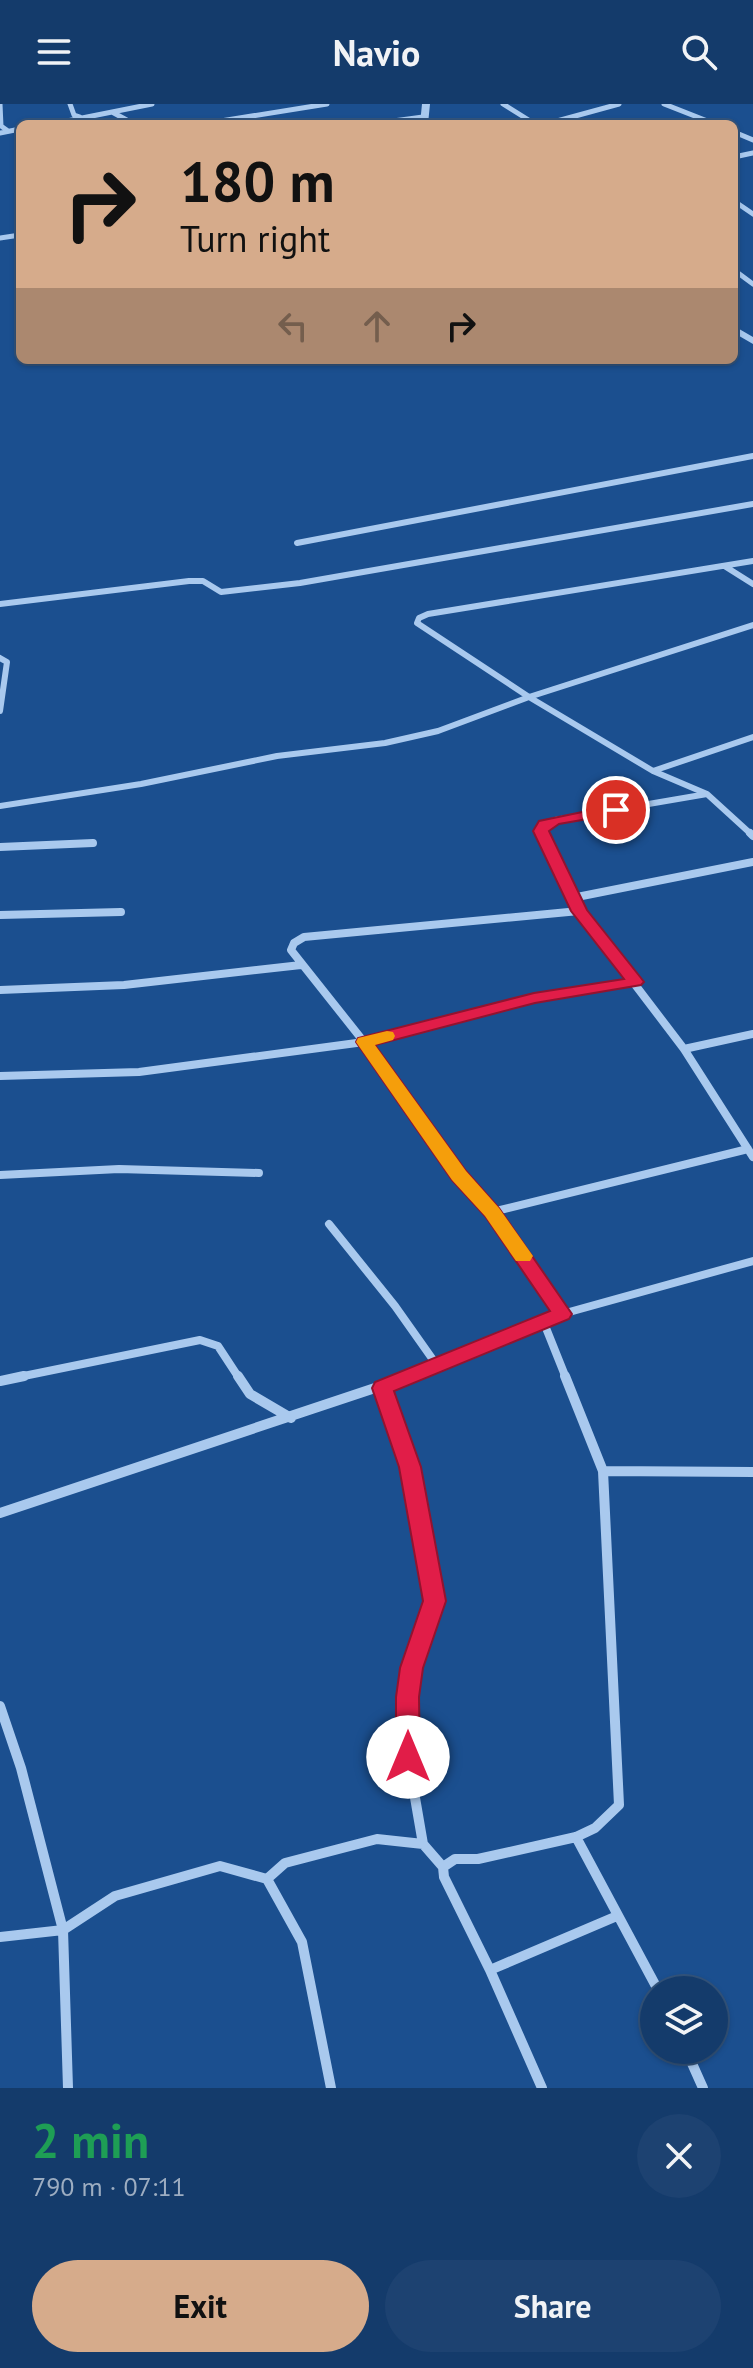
<!DOCTYPE html>
<meta charset="utf-8">
<style>
body{margin:0;font-family:"PT Sans",sans-serif;background:#1d4271;color:#f1f3f6;height:100vh;display:flex;flex-direction:column;font-size:30px;white-space:nowrap}
*{box-sizing:border-box;margin:0}
p{font-size:26px;color:#9dadc1}
.icon{flex:none;width:44px;height:44px;fill:none;stroke:currentColor;stroke-width:2;stroke-linecap:round;stroke-linejoin:round}
.map{position:relative;height:1984px;overflow:hidden}
.details{display:flex;flex-direction:column;background:#143b6b;flex:1}
.details>*{flex:none}
.top-card{position:absolute;left:16px;top:16px;width:722px;height:244px;border-radius:12px;box-shadow:0 2px 6px #0004,0 0 0 2px #33557e;background:#d6ab8b;color:#111;overflow:hidden}
.tools{position:absolute;left:640px;top:1872px;display:grid;gap:16px}
.tools a{display:grid;place-items:center;width:88px;height:88px;border-radius:50%;background:#143b6b;box-shadow:0 2px 6px #0004,0 0 0 2px #33557e;font-size:40px}
.pin{position:absolute;display:grid;place-items:center;width:68px;height:68px;color:#fff;margin:-34px;border:4px solid #fff;border-radius:50%;box-shadow:0 2px 8px #0007}
.me{position:absolute;width:88px;margin:-44px;rotate:0deg;stroke-linejoin:round;filter:drop-shadow(0 0 6px #0008)}
.turn{display:flex;align-items:center;gap:28px;height:168px;padding:0 32px;font-size:36px}
.turn .icon{width:104px;height:104px;stroke-width:2.5}
.turn b{display:block;font-size:56px;line-height:68px}
.lanes{display:flex;align-items:center;height:76px;padding:0 32px;background:#0003;justify-content:center;gap:40px;direction:ltr}
.lanes .off{opacity:.35}
.round{display:grid;place-items:center;flex:none;width:84px;height:84px;border-radius:42px;background:#1d4271}
.summary{display:flex;align-items:center;justify-content:space-between;height:136px;padding:0 32px}
h1{font-size:48px;font-weight:600;line-height:60px;color:#1e9e55}
.cta{display:flex;gap:16px;margin-top:auto;padding:16px 32px}
.cta a{flex:1;height:92px;border-radius:48px;background:#d6ab8b;color:#111;font-size:32px;font-weight:600;line-height:92px;text-align:center}
.cta a+a{background:#1d4271;color:#f1f3f6}
header{display:flex;justify-content:space-between;align-items:center;height:104px;padding:0 32px;background:#143b6b;font-size:36px;font-weight:600}
.map>svg:first-child{display:block}
.lines{fill:none;stroke-linecap:round;stroke-linejoin:round}
.minor-far3{stroke:#a9c9ee;stroke-width:5}
.minor-far2{stroke:#a9c9ee;stroke-width:6}
.minor-far1{stroke:#a9c9ee;stroke-width:8}
.minor{stroke:#a9c9ee;stroke-width:10}
.tertiary{fill:#a9c9ee;fill-rule:evenodd}
.route{fill:#e11d48;stroke:#92132f;stroke-width:2}
.slow{fill:#f59e0b}
</style>
<header><svg class="icon" aria-label="menu" viewBox="0 0 24 24"><path d="M4 6h16M4 12h16M4 18h16"/></svg>Navio<svg class="icon" aria-label="search" viewBox="0 0 24 24"><circle cx="10" cy="10" r="6"/><path d="M15 15l6 6"/></svg></header>
<div class="map">
<svg width="753" height="1984" viewBox="0 0 753 1984">
<rect width="100%" height="100%" fill="#1b4f8f"/>
<g class="lines">
<path class="minor-far3" d="M0,0L1,22L8,27
M70,0L74,11L80,13
M503,0L535,20
M664,0L715,20
M112,8L134,20
M57,19L152,0
M202,20L327,0
M371,20L423,13
M546,20L619,0
M734,28L753,36
M0,29L20,25
M734,53L753,49
M734,97L753,110
M0,134L20,131
M734,166L753,180"/>
<path class="minor-far2" d="M297,439L753,352
M726,463L753,480
M0,500L189,477H203L221,488L300,479L753,400
M0,554L7,558L0,607
M653,667L753,633
M0,702L141,680L277,652L385,639L438,627L529,593L753,521
M543,731L541,727L544,720L555,716L707,690
M752,731L707,690L653,667L529,593L417,519L419,514L428,510L753,457"/>
<path class="minor-far1" d="M542,729L579,807L684,945L753,1053
M750,729L753,732
M0,743L93,739
M572,794L753,758
M0,811L121,808
M0,886L124,881L301,861
M684,945L753,930
M0,972L139,968L364,938L534,894L635,878
M0,1071L119,1065L259,1069
M492,1108L748,1045
M329,1120L395,1202L436,1260
M562,1210L492,1108L459,1072L364,938L291,846L294,839L304,833L579,807
M544,1219L566,1274
M14,1274L200,1236L218,1242L239,1274
M406,1274L562,1210L753,1157"/>
<path class="minor" d="M238,1272L250,1290L291,1314
M0,1277L24,1272
M382,1284L410,1363L435,1497L412,1564L408,1593V1653L423,1740
M603,1367L753,1368
M0,1409L411,1272
M0,1602L21,1664L63,1826L68,1984
M576,1733L658,1886
M267,1775L285,1759L377,1735L423,1740L443,1763
M0,1833L63,1826L115,1792L220,1762L267,1775L302,1838L331,1984
M490,1866L617,1812
M686,1946L703,1984
M542,1984L490,1866L444,1773L443,1763L455,1755H478L576,1733L595,1724L619,1701L603,1367L565,1272"/>
<path class="tertiary" d="M422,0H430L428,20H420Z
M734,222L753,233V240L734,229Z"/>
</g>
<path class="route" d="M616,701L624,706L622,709L559,720L549,727L587,806L641,874L644,878L641,881L535,899L375,941L466,1067L499,1104L572,1210L569,1215L394,1287L421,1363L446,1497L423,1564L419,1593L420,1653L417,1660L408,1663L399,1660L396,1653V1593L400,1564L423,1497L399,1363L372,1284L375,1278L550,1207L485,1112L452,1076L356,938L358,934L534,889L624,875L571,807L533,727L539,717Z"/>
<path class="slow" d="M387,927L393,928L395,932L393,936L375,941L466,1067L499,1104L533,1152L530,1157H516L485,1112L452,1076L356,938L358,934Z"/>
</svg>
<div class="tools">
<a><svg class="icon" aria-label="layers" viewBox="0 0 24 24"><path d="M12 4l9 5-9 5-9-5zM3 14l9 5 9-5"/></svg></a>
</div>
<div class="pin" style="left:616px;top:706px;background:#d93025"><svg class="icon" aria-label="arrive" viewBox="0 0 24 24"><path d="M6 21V4h12l-3 4 3 4H6"/></svg></div>
<svg class="me" style="left:408px;top:1653px" viewBox="-20 -20 40 40"><circle r="19" fill="#fff"/><path d="M0-13L10 11 0 6-10 11z" fill="#e11d48"/></svg>
<div class="top-card">
<div class="turn"><svg class="icon" aria-label="right" viewBox="0 0 24 24"><path d="M7 20v-9h11M14 6l5 5-5 5"/></svg><div><b>180 m</b>Turn right</div></div>
<div class="lanes"><svg class="icon off" aria-label="left" viewBox="0 0 24 24"><path d="M17 20v-9H6M10 6l-5 5 5 5"/></svg><svg class="icon off" aria-label="ahead" viewBox="0 0 24 24"><path d="M12 20V5M6 11l6-6 6 6"/></svg><svg class="icon" aria-label="right" viewBox="0 0 24 24"><path d="M7 20v-9h11M14 6l5 5-5 5"/></svg></div>
</div>
</div>
<section class="details">
<div class="summary"><div><h1>2 min</h1><p>790 m · 07:11</p></div><a class="round"><svg class="icon" aria-label="close" viewBox="0 0 24 24"><path d="M6 6l12 12M18 6L6 18"/></svg></a></div>
<div class="cta"><a>Exit</a><a>Share</a></div>
</section>
